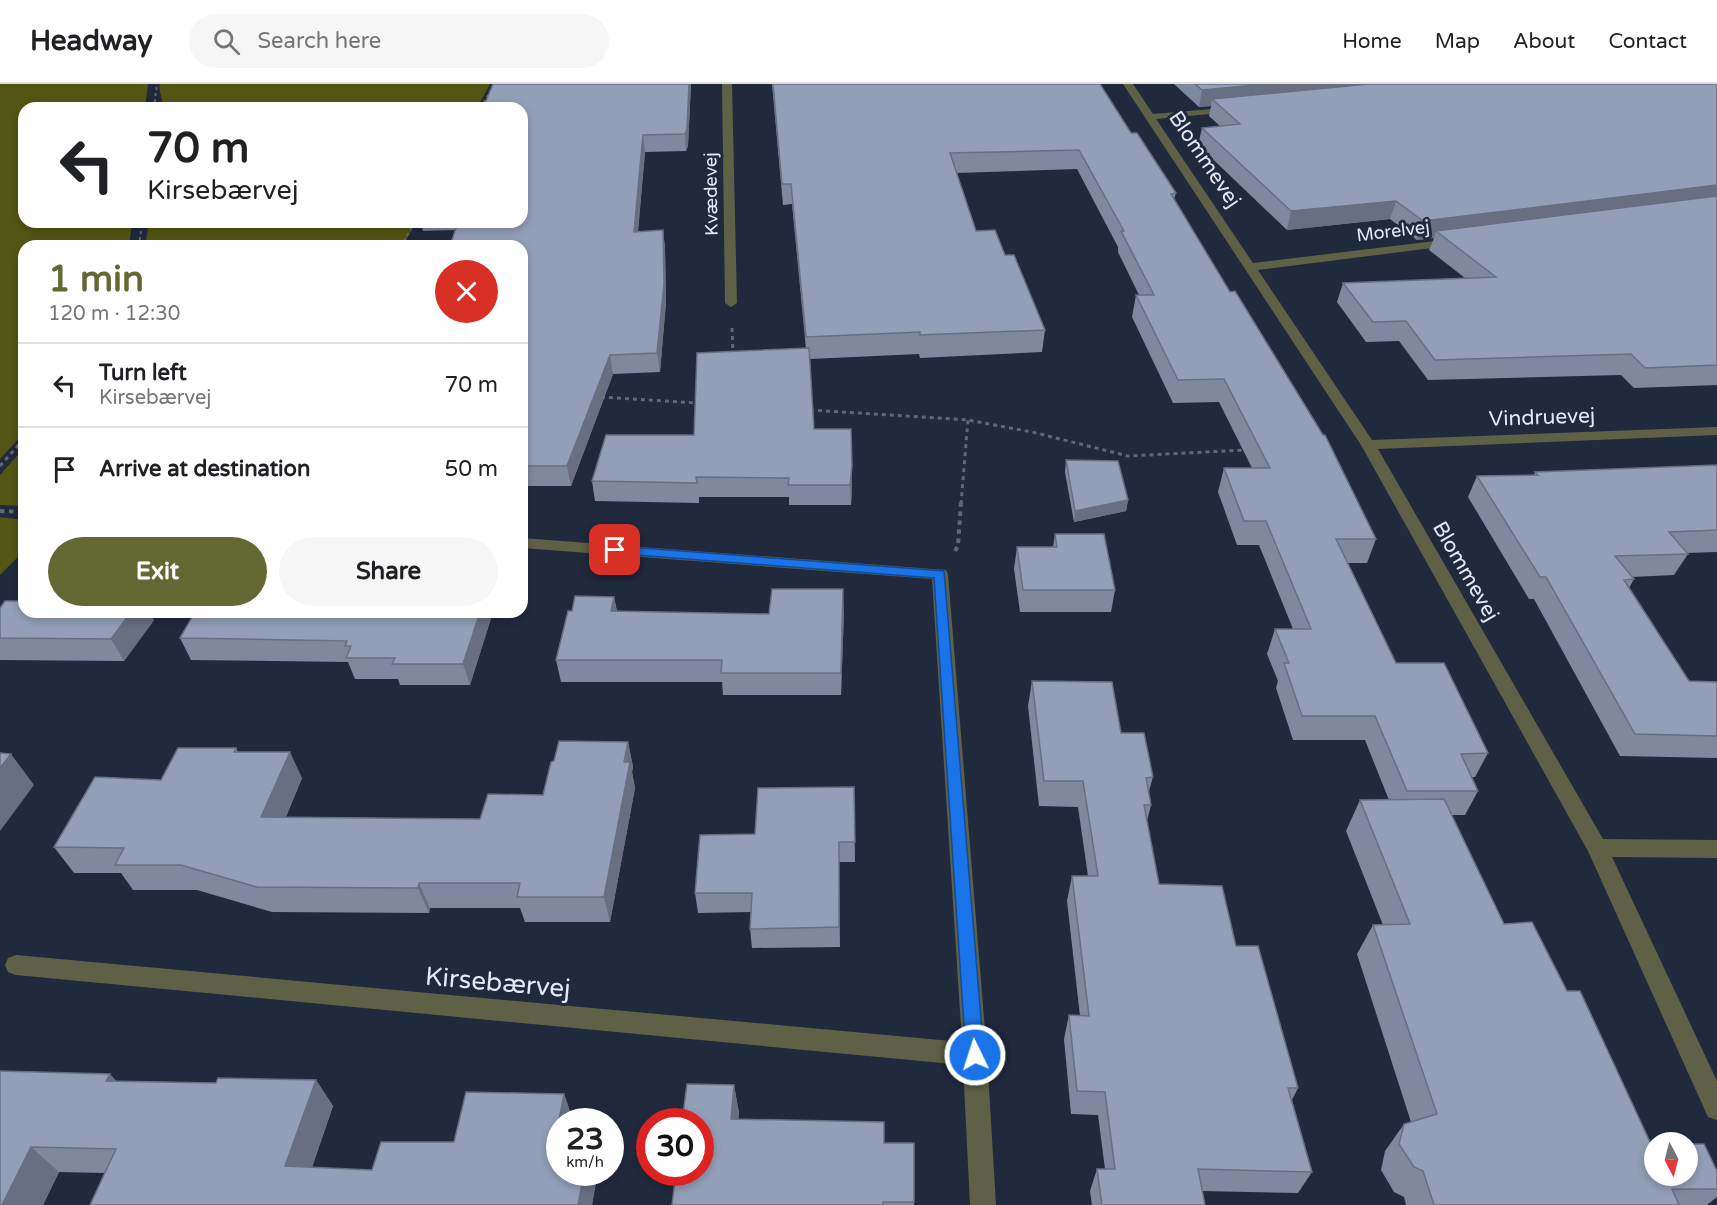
<!DOCTYPE html>
<meta charset="utf-8">
<style>
body{margin:0;font-family:"Varela Round",sans-serif;background:#f6f6f6;color:#202124;height:100vh;display:flex;flex-direction:column;font-size:22px;white-space:nowrap}
*{box-sizing:border-box;margin:0}
p{font-size:20px;color:#757577}
.icon{flex:none;width:33px;height:33px;fill:none;stroke:currentColor;stroke-width:2;stroke-linecap:round;stroke-linejoin:round}
.map{position:relative;flex:1;overflow:hidden}
.panel{position:absolute;left:18px;top:156px;width:510px;height:378px;display:flex;flex-direction:column;background:#fff;border-radius:18px;box-shadow:0 3px 9px #0003}
.panel>*{flex:none}
.banner{position:absolute;left:18px;top:18px;width:510px;height:126px;border-radius:18px;box-shadow:0 3px 9px #0003;background:#fff;color:#202124;overflow:hidden}
.needle{width:39px;rotate:173deg}
.buttons{position:absolute;left:1644px;top:1048px;display:grid;gap:12px}
.buttons a{display:grid;place-items:center;width:54px;height:54px;border-radius:50%;background:#fff;box-shadow:0 3px 9px #0003;font-size:30px}
.speed{position:absolute;left:546px;top:1024px;display:flex;gap:12px;font-size:30px;font-weight:700;text-align:center}
.speed>*{display:grid;place-content:center;width:78px;height:78px;border-radius:50%;background:#fff;box-shadow:0 3px 9px #0003;line-height:1}
.speed small{font-size:15px;font-weight:400}
.speed .limit{border:9px solid #d22;background:#fff;color:#111}
.pin{position:absolute;display:grid;place-items:center;width:51px;height:51px;color:#fff;margin:-26px;border-radius:12px;box-shadow:0 3px 9px #0006}
.me{position:absolute;width:66px;margin:-33px;rotate:356deg;stroke-linejoin:round;filter:drop-shadow(0 0 4px #0008)}
.turn{display:flex;align-items:center;gap:21px;height:126px;padding:0 30px;font-size:27px}
.turn .icon{width:78px;height:78px;stroke-width:2.5}
.turn b{display:block;font-size:42px;line-height:51px}
.round{display:grid;place-items:center;flex:none;width:63px;height:63px;border-radius:32px;background:#f6f6f6}
.summary{display:flex;align-items:center;justify-content:space-between;height:102px;padding:0 30px}
h1{font-size:36px;font-weight:700;line-height:45px;color:#646934}
.cta{display:flex;gap:12px;margin-top:auto;padding:12px 30px}
.cta a{flex:1;height:69px;border-radius:36px;background:#646934;color:#fff;font-size:24px;font-weight:700;line-height:69px;text-align:center}
.cta a+a{background:#f6f6f6;color:#202124}
ul{padding:0;list-style:none}
li{display:flex;align-items:center;gap:18px;height:84px;padding:0 30px;border-top:2px solid #e0e0e0}
li div{flex:1}
li b{display:block;font-size:22px}
li em{font-style:normal}
header{display:flex;align-items:center;gap:36px;box-sizing:border-box;height:84px;padding:0 30px;background:#fff;border-bottom:2px solid #e0e0e0}
header strong{font-size:28px}
nav{display:flex;gap:33px;margin-inline-start:auto;font-size:21px}
.search{width:420px;height:54px;background:#f6f6f6;display:flex;align-items:center;gap:15px;box-sizing:border-box;padding:0 21px;border-radius:33px;color:#757577;font-size:22px}
.map>svg:first-child{display:block}
.green{fill:#525613}
.lines{fill:none;stroke-linecap:round;stroke-linejoin:round}
.path-far2{stroke:#5f6779;stroke-width:2;stroke-dasharray:3 3;stroke-linecap:butt}
.path-far1{stroke:#5f6779;stroke-width:3;stroke-dasharray:4 4;stroke-linecap:butt}
.path{stroke:#5f6779;stroke-width:4;stroke-dasharray:4.5 4.5;stroke-linecap:butt}
.street{fill:#5e6145;fill-rule:evenodd}
.wall{fill:#7e889e}
.shaded-wall{fill:#676f81}
.building{fill:#939eb8;stroke:#676f81;stroke-width:1.5}
.route{fill:#1a73e8;stroke:#114b97;stroke-width:1.5}
.labels{text-anchor:middle;stroke-width:6;stroke-linejoin:round;paint-order:stroke}
.far-street-label{font-size:18px;fill:#e3e9f7;stroke:#21293d}
.street-label{font-size:21px;fill:#e3e9f7;stroke:#21293d}
.near-street-label{font-size:26px;fill:#e3e9f7;stroke:#21293d}
</style>
<header>
<strong>Headway</strong>
<div class="search"><svg class="icon" aria-label="search" viewBox="0 0 24 24"><circle cx="10" cy="10" r="6"/><path d="M15 15l6 6"/></svg>Search here</div>
<nav><a>Home</a><a>Map</a><a>About</a><a>Contact</a></nav>
</header>
<div class="map">
<svg width="1717" height="1121" viewBox="0 0 1717 1121">
<rect width="100%" height="100%" fill="#21293d"/>
<path class="green" d="M0,0H148L145,24H24V138H132L129,162H24V349L0,375Z
M160,0H490L477,24H163C164,16 158,9 160,0Z
M149,138H416L403,162H145Z
M24,364V422L0,421V391Z
M0,433L24,436V467L0,491Z"/>
<g class="lines">
<path class="path-far2" d="M154,24L157,0
M481,24L494,0
M139,162L142,138
M401,162L415,138"/>
<path class="path-far1" d="M732,244L733,272
M601,313L698,319
M810,326L968,336L1032,348L1128,372L1245,366
M0,382L24,355
M961,420L968,336"/>
<path class="path" d="M0,427L24,428
M955,467L958,462L961,418"/>
<path class="street" d="M722,0H732L737,219L731,223L725,219Z
M1123,0H1133L1153,30L1235,23V27L1232,28L1156,35L1253,179L1460,154L1462,157L1456,161L1258,186L1372,356L1717,343V351L1378,365L1603,755L1717,756V774L1612,773L1717,997V1036L1708,1033L1588,767L1361,361Z
M522,454L946,486L948,490L987,971L996,1121H970L963,981L16,891L8,888L5,881L8,874L16,871L962,958L932,495L522,464Z"/>
</g>
<path class="wall" d="M493,0H691L688,62L686,67L645,68L638,148L663,146L665,164L666,218L660,288L613,290L571,402H522V162L456,146L423,147L421,138H522Z
M772,0H1100L1131,49L1176,109L1174,115L1376,455L1367,479H1348L1396,579L1488,669L1475,693H1472L1478,707L1465,731H1452L1504,840L1567,907L1651,1060L1717,1087V1113L1707,1121H1406L1404,1113L1394,1108L1381,1086L1385,1067L1404,1040L1411,1038L1357,870L1373,841H1383L1346,747L1360,716H1389L1365,656H1293L1276,604L1278,597L1267,570L1275,545H1293L1259,461H1237L1218,408L1224,384H1252L1219,318L1173,319L1132,233L1136,211H1139L1118,168V163L1077,85L956,89L976,147L1005,171L1045,246L1042,268L920,274L919,270L810,275L814,345L852,402L851,421H789V413H699V419L595,417L592,397L694,351L806,265L792,120L783,121Z
M1174,0H1717V301L1634,304L1621,291L1428,296L1399,257L1366,258L1337,218L1343,199L1465,194L1429,166L1434,154L1417,156L1390,135L1287,146L1198,61L1202,44L1220,42L1209,32L1211,22L1199,23Z
M1066,376L1128,416L1126,427L1074,438L1065,388Z
M1717,381V468L1687,469L1688,470L1674,491L1632,493L1634,495L1629,504L1689,597L1717,598V674L1620,672L1534,515H1529L1468,413L1477,392L1534,391L1535,388Z
M1055,450L1115,506L1111,528H1020L1014,485L1017,463H1053Z
M614,513L617,527L769,530L844,527L841,611H723L722,598H561L556,576L572,527Z
M0,524L154,536L124,577L0,576Z
M195,528H493L470,601H400L398,595H355L348,578L191,576L180,554Z
M1032,597L1121,649L1153,693L1149,707L1151,721L1147,737L1159,800L1236,862L1298,1004L1292,1016L1312,1088L1298,1109L1202,1107L1205,1121H1092L1090,1107L1097,1085H1105L1098,1031L1071,1030L1064,955L1069,931L1080,932L1067,817L1072,792H1088L1078,723L1039,722L1028,622Z
M628,658L633,683L632,688L635,704L610,838H525L520,824H430L429,829L272,828L197,806H133L121,789H74L54,763L161,696L236,664L238,668L302,694L286,733L480,735L543,711L554,677Z
M854,703L855,778H839L840,863L752,864L750,845L751,828L698,829L695,809L755,750Z
M0,987L110,990L116,997L216,999L218,994L316,996L333,1022L312,1083L372,1086L381,1058H454L466,1008L564,1010L573,1036V1038H560V1089H593L596,1098L592,1121H90L105,1089L59,1088L43,1121H0Z
M734,1001L739,1029L738,1035L884,1059H914V1121H672Z"/>
<path class="shaded-wall" d="M689,0H691L688,62L686,67L685,50Z
M1266,0H1430L1212,15L1211,22L1199,23L1202,6Z
M643,51L645,68L636,166L634,148Z
M1717,101V119L1436,147L1434,154L1417,156L1423,137Z
M1396,117L1390,135L1287,146L1291,127Z
M663,146L665,164L666,218L660,288L657,269Z
M610,271L613,290L571,402L567,382Z
M852,382V402L851,421L850,401Z
M1128,416L1126,427L1074,438L1075,427Z
M843,505L844,527L841,611V589Z
M614,513L618,535L611,527Z
M125,528H149L154,536L124,577L111,555Z
M480,528H493L470,601L463,580Z
M628,658L633,683L632,688L635,704L610,838L604,813L624,678Z
M290,668L302,694L275,759L261,733Z
M11,670L34,701L0,747V684Z
M419,799L430,824L429,829L418,804Z
M110,990L133,1016L106,997Z
M316,996L333,1022L304,1107L285,1082Z
M734,1001L739,1029L735,1062L731,1035Z
M564,1010L573,1036V1038H560V1089L552,1072Z
M31,1063L59,1088L43,1121H2Z
M584,1089H593L596,1098L592,1121H578Z"/>
<path class="building" d="M493,0H689L687,45L685,50L643,51L634,148L663,146L664,200L657,269L610,271L567,382H522V162H450L458,138H522V24H483Z
M773,0H1100L1131,49H1137L1176,109L1171,110L1230,208L1235,207L1323,351H1325L1376,455H1336L1396,579H1444L1488,669L1461,670L1478,707H1407L1375,632H1302L1284,579H1289L1275,545H1311L1266,437H1244L1224,384H1270L1224,295L1178,296L1136,211H1154L1121,147H1124L1079,66L950,69L976,147L995,146L1005,171H1014L1045,246L920,251V248L806,253L791,100H782Z
M1195,0H1266L1202,6Z
M1369,0H1717V101L1423,137L1396,117L1291,127L1202,44L1240,40L1212,15Z
M1717,112V281L1645,284L1631,270L1435,276L1406,237L1373,238L1343,199L1496,193L1436,147Z
M809,264L814,345H851L852,382L850,401H788L789,394L696,393L697,399L592,397L606,351H694L697,269Z
M1066,376L1118,377L1128,416L1075,427Z
M1717,381V446L1669,448L1688,470L1615,472L1634,495L1624,496L1689,597L1717,598V652L1635,650L1546,493H1540L1477,392L1538,391L1535,388Z
M1055,450H1104L1115,506H1023L1017,463H1057Z
M772,505H843L841,589H721L722,576H556L568,527H572L575,512L614,513L611,527L769,530Z
M5,517H24V528H131L111,555L0,554V524Z
M195,528H480L463,580H392L395,574H346L351,562H345L347,557L180,554Z
M1032,597L1112,598L1121,649H1144L1153,693L1146,694L1151,721H1144L1159,800L1222,802L1236,862H1258L1298,1004H1288L1312,1088L1198,1085L1205,1121H1102L1097,1085H1115L1105,1008L1077,1007L1069,931L1089,932L1072,792H1098L1083,697H1044Z
M559,657L628,658L624,678H630L604,813H517L520,799H419L418,804L257,803L181,781H115L124,764L54,763L95,693L161,696L178,664H236L234,668H290L261,733L480,735L488,710L543,711L551,678L554,677Z
M0,669L11,670L0,684Z
M854,703L855,758H839V843L750,845L752,809H695L700,751L755,750L758,704Z
M1444,715L1504,840L1532,838L1567,907H1580L1651,1060H1654V1092H1688V1060H1704L1717,1087V1105H1672L1679,1121H1434L1423,1087L1414,1083L1399,1060L1404,1040L1437,1030L1373,841L1410,840L1360,716Z
M0,987L110,990L106,997L216,999L218,994L316,996L285,1082L372,1086L381,1058H454L466,1008L564,1010L552,1072H560V1089H584L578,1121H90L116,1065L31,1063L2,1121H0Z
M687,1000L734,1001L731,1035L884,1038V1059H914V1118H883V1121H672L676,1089H700V1038H682Z"/>
<path class="route" d="M615,462L944,487L984,971L981,977L975,979L968,977L966,971L934,494L610,469L609,466L610,463Z"/>
<g class="labels">
<g class="far-street-label">
<text transform="translate(711 110) rotate(-91)" y="6">Kvædevej</text>
<text transform="translate(1393 147) rotate(-7)" y="6">Morelvej</text>
</g>
<g class="street-label">
<text transform="translate(1205 75) rotate(56)" y="7">Blommevej</text>
<text transform="translate(1542 333) rotate(-2)" y="7">Vindruevej</text>
<text transform="translate(1466 487) rotate(60)" y="7">Blommevej</text>
</g>
<g class="near-street-label">
<text transform="translate(498 898) rotate(5)" y="9">Kirsebærvej</text>
</g>
</g>
</svg>
<div class="buttons">
<a><svg class="needle" viewBox="-14 -14 28 28"><path d="M0-13l5 13h-10z" fill="#e53935"/><path d="M0 13l5-13h-10z" fill="#757577"/></svg></a>
</div>
<div class="speed"><div>23<small>km/h</small></div><div class="limit">30</div></div>
<div class="pin" style="left:615px;top:466px;background:#d93025"><svg class="icon" aria-label="arrive" viewBox="0 0 24 24"><path d="M6 21V4h12l-3 4 3 4H6"/></svg></div>
<svg class="me" style="left:975px;top:971px" viewBox="-20 -20 40 40"><circle r="17" fill="#1a73e8" stroke="#fff" stroke-width="3"/><path d="M0-11L8 9 0 5-8 9z" fill="#fff"/></svg>
<div class="banner">
<div class="turn"><svg class="icon" aria-label="left" viewBox="0 0 24 24"><path d="M17 20v-9H6M10 6l-5 5 5 5"/></svg><div><b>70 m</b>Kirsebærvej</div></div>
</div>
<section class="panel">
<div class="summary"><div><h1>1 min</h1><p>120 m · 12:30</p></div><a class="round" style="background:#d93025;color:#fff"><svg class="icon" aria-label="close" viewBox="0 0 24 24"><path d="M6 6l12 12M18 6L6 18"/></svg></a></div>
<ul>
<li><svg class="icon" aria-label="left" viewBox="0 0 24 24"><path d="M17 20v-9H6M10 6l-5 5 5 5"/></svg><div><b>Turn left</b><p>Kirsebærvej</p></div><em>70 m</em></li>
<li><svg class="icon" aria-label="arrive" viewBox="0 0 24 24"><path d="M6 21V4h12l-3 4 3 4H6"/></svg><div><b>Arrive at destination</b></div><em>50 m</em></li>
</ul>
<div class="cta"><a>Exit</a><a>Share</a></div>
</section>
</div>
